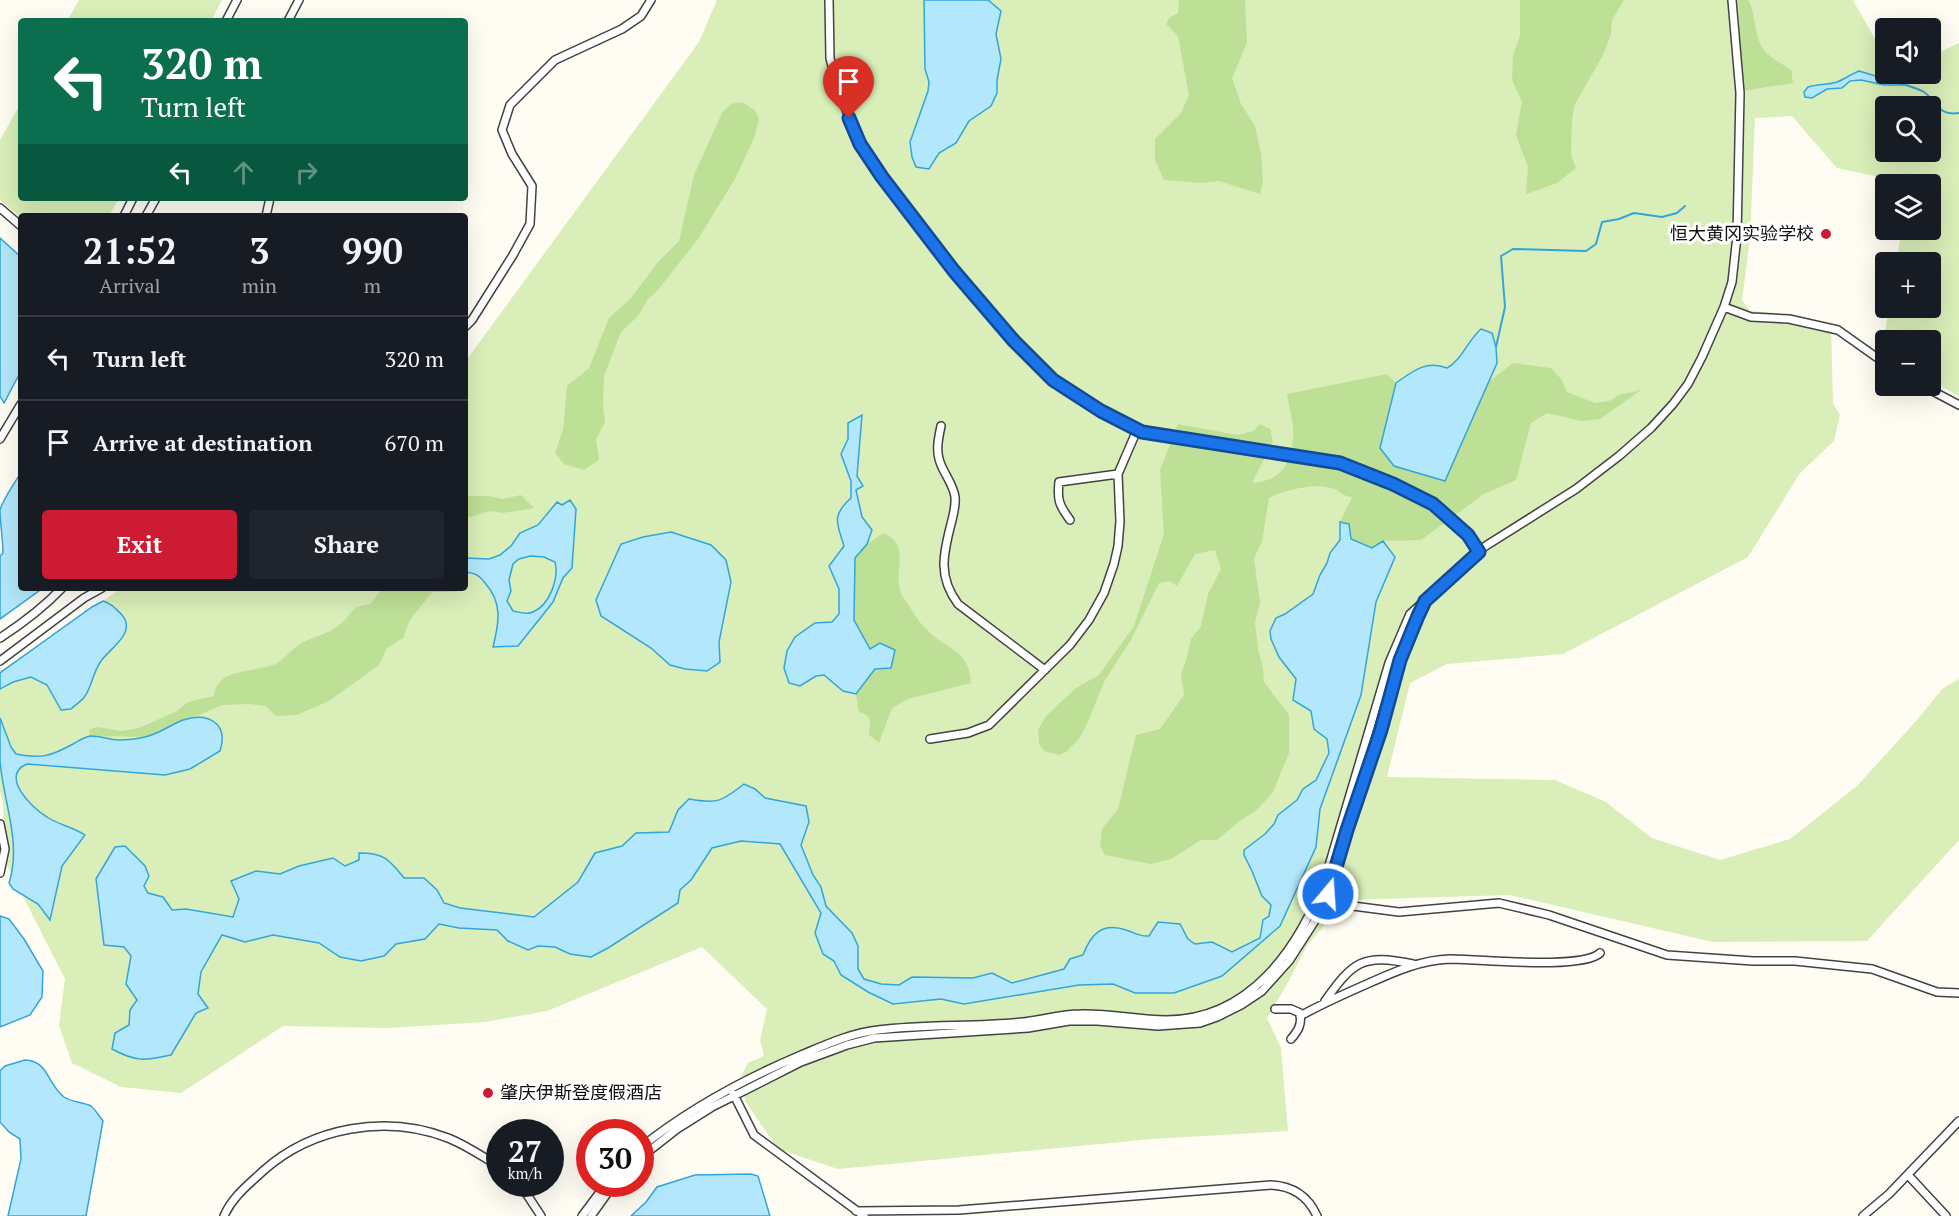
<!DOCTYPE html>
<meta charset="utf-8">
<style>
body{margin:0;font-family:"PT Serif","Noto Sans SC",serif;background:#20242c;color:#f1f3f6;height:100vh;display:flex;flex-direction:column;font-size:22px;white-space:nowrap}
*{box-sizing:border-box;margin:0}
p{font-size:20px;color:#9ea1a6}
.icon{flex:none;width:33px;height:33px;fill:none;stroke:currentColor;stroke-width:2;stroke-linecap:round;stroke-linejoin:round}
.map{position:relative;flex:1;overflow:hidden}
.side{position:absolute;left:18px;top:213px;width:450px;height:378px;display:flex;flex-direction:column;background:#171b24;border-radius:6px;box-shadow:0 6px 24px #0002}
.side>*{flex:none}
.banner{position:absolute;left:18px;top:18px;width:450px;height:183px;border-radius:6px;box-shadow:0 6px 24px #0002;background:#0b6e4f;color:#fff;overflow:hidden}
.buttons{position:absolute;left:1875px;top:18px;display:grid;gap:12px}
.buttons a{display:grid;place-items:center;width:66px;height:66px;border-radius:6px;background:#171b24;box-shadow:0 6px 24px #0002;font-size:30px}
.speed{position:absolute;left:486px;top:1119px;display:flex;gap:12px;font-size:30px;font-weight:700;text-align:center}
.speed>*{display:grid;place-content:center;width:78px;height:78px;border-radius:50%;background:#171b24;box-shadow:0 6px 24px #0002;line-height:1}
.speed small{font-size:15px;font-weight:400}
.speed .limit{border:9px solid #d22;background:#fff;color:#111}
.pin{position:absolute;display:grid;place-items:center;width:51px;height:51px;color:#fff;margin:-62px -26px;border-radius:50% 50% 50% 0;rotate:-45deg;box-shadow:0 0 6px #0007}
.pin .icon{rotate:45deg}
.me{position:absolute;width:66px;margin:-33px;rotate:18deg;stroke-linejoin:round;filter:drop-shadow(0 0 4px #0008)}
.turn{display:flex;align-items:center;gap:21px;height:126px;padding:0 24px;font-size:27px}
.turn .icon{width:78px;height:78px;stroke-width:2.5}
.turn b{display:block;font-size:42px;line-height:51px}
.lanes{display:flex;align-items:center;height:57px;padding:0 24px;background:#0003;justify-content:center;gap:30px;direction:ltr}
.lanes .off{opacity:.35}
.eta{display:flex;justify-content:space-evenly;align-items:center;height:102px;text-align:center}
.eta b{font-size:36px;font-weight:800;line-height:42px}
.cta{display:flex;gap:12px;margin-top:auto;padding:12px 24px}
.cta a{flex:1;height:69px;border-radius:6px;background:#cd1b33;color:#fff;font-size:24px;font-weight:800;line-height:69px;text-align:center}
.cta a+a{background:#20242c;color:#f1f3f6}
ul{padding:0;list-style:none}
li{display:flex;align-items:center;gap:18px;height:84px;padding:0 24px;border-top:2px solid #363941}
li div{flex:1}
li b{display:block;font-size:22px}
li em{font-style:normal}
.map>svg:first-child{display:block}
.green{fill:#d9eeb8;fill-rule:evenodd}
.forest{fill:#bee096}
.water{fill:#b3e7fb;stroke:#34a5d9;stroke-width:1.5;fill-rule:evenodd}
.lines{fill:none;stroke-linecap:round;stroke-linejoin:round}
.stream{stroke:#34a5d9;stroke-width:2}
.minor-casing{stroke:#434343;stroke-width:10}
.minor{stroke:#fff;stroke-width:7}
.route-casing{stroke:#114b97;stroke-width:15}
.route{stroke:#1a73e8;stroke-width:10}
.poi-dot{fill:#cd1b33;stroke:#fff;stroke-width:2}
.labels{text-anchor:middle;stroke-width:6;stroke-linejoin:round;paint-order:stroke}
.poi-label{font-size:18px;fill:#101010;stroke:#fff;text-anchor:end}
</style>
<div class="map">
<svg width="1959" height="1216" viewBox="0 0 1959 1216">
<rect width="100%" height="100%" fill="#fffcf3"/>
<path class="green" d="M79,0H222L211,21H67Z
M717,0H1853L1885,57L1886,74H1930L1931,56L1959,43V396L1931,381L1930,340H1886L1885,357L1881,354L1889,308H1930V262H1896L1902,230H1930V184H1910L1837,168L1792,116L1755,118L1750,239L1742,300L1750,311L1776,313L1831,325L1833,403L1840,415L1834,441L1800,473L1748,557L1563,654L1447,664L1410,683L1387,777L1555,780L1606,802L1652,838L1720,860L1790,839L1857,786L1917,720L1942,689L1959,679V840L1867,941L1713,942L1510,895L1345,900L1307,946L1286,986L1267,1018L1281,1048L1288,1131L1152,1139L838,1169L778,1149L745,1101L742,1074L748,1063L764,1056L760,1040L767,1009L702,947L547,1011L485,1022L388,1028L283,1026L181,1093L121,1087L72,1063L59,1025L65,979L5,861L3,802L0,791V671L122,588H465V362L699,42ZM1886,106H1930V152H1886Z
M21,103V198H119L109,216H21V218L0,200V140Z"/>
<path class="forest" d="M1179,0H1245L1247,43L1232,78L1241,104L1255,126L1261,154L1263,182L1260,194L1219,181L1201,183L1164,180L1155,160V139L1181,113L1189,95L1178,36L1166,24L1170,17L1178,13Z
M1520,0H1624L1612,20L1611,34L1603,55L1574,106L1572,121L1571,155L1576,168L1557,183L1526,194L1528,167L1516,135L1522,102L1512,80L1513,56L1520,35Z
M1738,0H1748C1757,15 1753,35 1764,50C1770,58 1783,64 1791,70L1793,83L1743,91Z
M742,102L755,110L759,119L754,138L735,179L698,239L658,290L648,299L638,316L621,332L604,376L603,406L605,422L596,439L599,460L584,470L564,464L555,453L563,430L567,386L589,368L609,318L631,298L658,262L679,241L694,175L700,162L722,113L731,104Z
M1513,363L1551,368L1562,380L1567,392L1595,403L1609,401L1619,395L1641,390L1600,419L1581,421L1547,413L1531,423L1516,480L1484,494L1421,540L1383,541L1372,548L1351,539L1349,524L1340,522L1352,497C1342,496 1339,490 1331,488C1312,483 1286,490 1269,498L1262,542L1254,558L1260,603L1255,622L1258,649L1263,668L1264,682L1289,715V753L1273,792L1257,810L1241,820L1217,840H1201L1171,859L1151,864L1105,855L1100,846L1102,829L1118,809L1136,735L1160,729L1184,695L1181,673L1186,661L1191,639L1201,626L1208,594L1221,569L1215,550L1195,554L1177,586L1170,581L1159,583L1131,640L1105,680L1087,724L1079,739L1066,752L1059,755L1044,751L1039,744L1038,730L1046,716L1076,688L1099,675L1134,626L1164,534L1160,470L1178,424L1237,435L1253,431L1260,424L1270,429L1273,441L1252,483C1279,481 1290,467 1293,440C1295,428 1289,407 1287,394L1387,374L1396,383L1381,448L1445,480L1487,383Z
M521,495L534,508L503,513L490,511L470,517L465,516V496H489L502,499Z
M883,533C916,546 887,576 905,600C912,610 918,621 927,630C947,651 969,648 971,683L908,699L892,708L879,743L869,735L870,720L867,715L859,712L856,694L875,669L871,649L854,621L855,558L867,544Z
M383,588H462L457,592H432L410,620L403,638L387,648L379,665L329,701L297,715L276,716L266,706L250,704L222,705L148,737L89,736L90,729L98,727L121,731L139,728L177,711L188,702L214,696C217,665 260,674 279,662C286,657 292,649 300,644C312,637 326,635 338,626C353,616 346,607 370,604Z"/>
<path class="water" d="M924,0H988L1001,11L996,34L1001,59L997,80V93L991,106L969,121L956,143L939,153L929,169L916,167L912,157L910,142L928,91L929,82L925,69Z
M1859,71L1906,85H1884L1861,80L1850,81L1842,88L1827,89L1812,98L1805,97L1804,92L1808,87C1817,84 1828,85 1837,82C1845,79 1851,74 1859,71Z
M0,238L21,257V371L4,403L0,396Z
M1481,329L1492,333L1496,347L1497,363L1445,481L1394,466L1380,448L1396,383C1413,371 1426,360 1447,368C1462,360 1468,340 1481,329Z
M862,415L857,476L863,486L856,490L862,517L872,530L867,544L855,558L854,620L870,649L880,643L895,650L891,668L875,669L856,694L843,691L824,675L816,676L800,686L789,683L784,668L787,651L795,637L815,623L832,622L839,614V589L829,566L844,546C837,523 831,516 851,498V481L841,454L848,439V423Z
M21,472V588H43L0,619V556L3,553C3,540 0,522 0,510C4,497 15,483 21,472Z
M570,500L576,509L572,568L563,578L553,602L518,646L493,647C499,623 503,603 485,583C479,575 475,573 465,572V558L489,559L500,555L511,546L520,533L538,525L557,502L562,505ZM530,556L544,557L555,562C559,578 550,605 533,612C527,615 519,612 513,611L507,601L511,591L509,580L513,564L519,559Z
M1340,522L1349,524L1351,539L1372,548L1383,541L1395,557L1376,602L1361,695L1320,809L1316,847L1280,926L1222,976L1174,993H1135L1113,984L1079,985L964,1004L941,999L893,1004L868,992L841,975L834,961L823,954L815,933L821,913L780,844L741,841L712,848L691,880L680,890L678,903L608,948L591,957L570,954L555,947L538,946L528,950L508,941L497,930L459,928L439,924L425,939L396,944L384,956L361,961L340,957L319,943L273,935L245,942L222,935L201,972L198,994L208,1008L196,1013L171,1055C144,1061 136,1062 112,1049L115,1033L129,1025L130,1010L137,1000L126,984L131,956L124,947L104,945L96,879L115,847L125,846L145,866L149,876L144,886L148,893L163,897L172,910L186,909L233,917L239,899L231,881L256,871L280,874L299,866L333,858L345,866L359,860V853C384,853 389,859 404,878H424L437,890L444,903L460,908L534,917L578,882L595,853L622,846L636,833L669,832L678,810L689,799C717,804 721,802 744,784L755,789L765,798L806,806L809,822L801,845L813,875L821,887L826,906L852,933L858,946V969L864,979L881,984L899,985L912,977L973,978L992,973L1012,983L1064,969L1070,959L1083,955C1091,934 1102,922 1126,930C1135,933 1140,937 1149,936L1158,922L1180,924L1188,939L1195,944L1212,942L1232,952L1260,938L1263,920L1269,916L1271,905L1262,896L1252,871L1244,855V850L1265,834L1274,824L1278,815L1297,800L1303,789L1316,780L1329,753L1327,739L1314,729L1311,711L1293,700L1296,679L1279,657L1271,639L1270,631L1276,618L1285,614L1313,594L1320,575L1327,563L1330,553L1340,540Z
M671,532L711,545L726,560L731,582L719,642L720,662L707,671L685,669L670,665L651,648L601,616L596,600L621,544L643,537Z
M103,601C112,604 115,608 122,615C137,633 110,648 101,661C93,672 92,686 85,696C82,701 75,705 71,709L61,710L47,685L31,677L13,682L0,689V673L92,607Z
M0,718L11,747L16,754C42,759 51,756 73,744C78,741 85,737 90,736C99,736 109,739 118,740C126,740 137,739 145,737C159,734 170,725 183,720C208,712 229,723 220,751L190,769L165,775L27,764C0,775 30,807 47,817C59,825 73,827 85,835L62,866L50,920L38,904L13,889L9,883C22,843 3,801 0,761C0,747 0,732 0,718Z
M0,916L9,919L24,939L43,971L42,997L30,1015L0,1027Z
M25,1060C49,1061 47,1084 64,1097C71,1102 82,1102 91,1106C95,1109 99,1116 103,1121L86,1216H8L21,1159L20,1139L9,1132L0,1122V1071L5,1066Z
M751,1174L758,1176L770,1216H631L646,1202L657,1187L695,1175Z"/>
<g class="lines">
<path class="stream" d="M1906,85C1912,87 1919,89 1924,92C1938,102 1937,116 1959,113
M1496,347L1505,307L1501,256L1513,249L1586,251L1596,244L1602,222L1619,219L1634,213L1662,217L1677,213L1685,206"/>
<defs>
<path id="minor" d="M829,0L830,58L838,90L860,144L882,177L954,271L1014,341L1053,380L1101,411L1142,432L1339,463L1393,484L1433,504L1468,535L1479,552
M226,21L237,0
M288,21L299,0
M0,208L21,226
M124,216L133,198
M146,216L156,198
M266,216L270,198
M1724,307L1751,317L1789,319L1838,330L1886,364
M465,327L472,320L513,255L530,224L532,186L512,154L502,130L510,105L555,60L622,29L641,16L651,0
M1923,386L1959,405
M941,426C938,440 935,453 942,467C946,476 954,487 955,497C956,506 953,516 951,524C943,555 938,577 958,604L1045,670
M0,439L21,404
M1070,520C1059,505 1057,500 1059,482L1118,474
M0,638C23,623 43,608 62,588
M0,661L84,598L102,588
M930,739L968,733L989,725L1070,645L1089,620L1104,593L1114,564L1118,546L1120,521L1118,474L1137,430
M0,824L5,849L0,873
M1322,902L1399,912L1499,903L1549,915L1667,955L1753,961H1795L1872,969L1937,992L1959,993
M1325,1001C1353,962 1362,953 1413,964
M1275,1009H1291L1300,1013C1302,1025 1298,1031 1291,1039
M1300,1016C1322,1004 1344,994 1367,984C1394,972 1420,960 1450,959C1479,959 1582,970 1600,953
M733,1093L754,1135L864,1216
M640,1148C690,1108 742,1080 801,1055C825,1045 851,1033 878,1030C926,1024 975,1027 1023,1022C1042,1020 1061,1014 1081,1014C1110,1013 1138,1020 1166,1020C1250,1020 1298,949 1325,879L1389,663L1410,614L1484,547L1576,489L1619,456L1651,428L1673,404L1688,384L1702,357L1724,307L1732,282L1737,236L1740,93L1732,0
M640,1158L677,1129L712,1107L801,1062L847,1045L874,1038L1028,1028L1069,1021H1097L1158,1026L1200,1023L1217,1017L1241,1005L1262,991L1289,961L1316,919L1328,894L1347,830L1381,731L1400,660L1424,603
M1908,1175L1946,1216
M520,1184L541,1216
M856,1211L959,1210L1271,1185C1293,1186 1308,1196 1317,1216
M224,1216C232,1197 248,1185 263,1171C312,1127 386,1114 448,1138C466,1145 483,1157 500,1167
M582,1216L606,1184
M591,1216L614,1184
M1863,1216L1889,1194L1959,1121"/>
</defs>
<use href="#minor" class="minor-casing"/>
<use href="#minor" class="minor"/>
</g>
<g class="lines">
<defs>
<path id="route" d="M849,118L860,144L882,177L954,271L1014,341L1053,380L1101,411L1142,432L1340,463L1393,484L1433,504L1468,535L1479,552L1425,601L1418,616L1400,660L1381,730L1347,830L1328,894"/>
</defs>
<use href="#route" class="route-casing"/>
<use href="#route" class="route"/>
</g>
<g class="poi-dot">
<circle cx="1826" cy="234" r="6"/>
<circle cx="488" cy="1093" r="6"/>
</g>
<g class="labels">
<g class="poi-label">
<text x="1814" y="240">恒大黄冈实验学校</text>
<text x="500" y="1099" text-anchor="start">肇庆伊斯登度假酒店</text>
</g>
</g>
</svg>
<div class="buttons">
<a><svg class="icon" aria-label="sound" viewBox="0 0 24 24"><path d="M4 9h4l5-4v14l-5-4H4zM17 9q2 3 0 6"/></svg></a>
<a><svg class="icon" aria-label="search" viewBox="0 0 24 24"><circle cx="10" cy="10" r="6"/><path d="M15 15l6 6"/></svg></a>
<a><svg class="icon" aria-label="layers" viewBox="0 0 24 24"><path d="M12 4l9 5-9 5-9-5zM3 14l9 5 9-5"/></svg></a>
<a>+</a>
<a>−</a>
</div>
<div class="speed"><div>27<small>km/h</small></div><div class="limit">30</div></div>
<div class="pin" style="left:849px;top:118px;background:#d93025"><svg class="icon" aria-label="arrive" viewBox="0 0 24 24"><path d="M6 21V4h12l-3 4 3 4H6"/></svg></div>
<svg class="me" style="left:1328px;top:894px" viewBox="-20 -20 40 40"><circle r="17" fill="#1a73e8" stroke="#fff" stroke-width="3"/><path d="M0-11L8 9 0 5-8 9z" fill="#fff"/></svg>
<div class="banner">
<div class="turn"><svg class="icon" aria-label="left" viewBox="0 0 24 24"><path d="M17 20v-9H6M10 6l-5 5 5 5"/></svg><div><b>320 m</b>Turn left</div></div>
<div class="lanes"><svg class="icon" aria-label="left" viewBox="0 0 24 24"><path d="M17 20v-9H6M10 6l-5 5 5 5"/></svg><svg class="icon off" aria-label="ahead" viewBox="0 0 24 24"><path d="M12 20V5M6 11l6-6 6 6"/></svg><svg class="icon off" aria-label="right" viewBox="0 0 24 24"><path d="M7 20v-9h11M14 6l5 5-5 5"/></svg></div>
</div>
<section class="side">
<div class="eta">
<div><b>21:52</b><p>Arrival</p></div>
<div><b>3</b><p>min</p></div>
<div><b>990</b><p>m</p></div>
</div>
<ul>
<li><svg class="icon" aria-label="left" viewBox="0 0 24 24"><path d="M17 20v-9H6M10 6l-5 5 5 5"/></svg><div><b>Turn left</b></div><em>320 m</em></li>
<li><svg class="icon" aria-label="arrive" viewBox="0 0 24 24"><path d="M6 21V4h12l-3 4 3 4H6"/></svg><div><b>Arrive at destination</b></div><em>670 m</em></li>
</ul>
<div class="cta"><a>Exit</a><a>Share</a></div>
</section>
</div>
